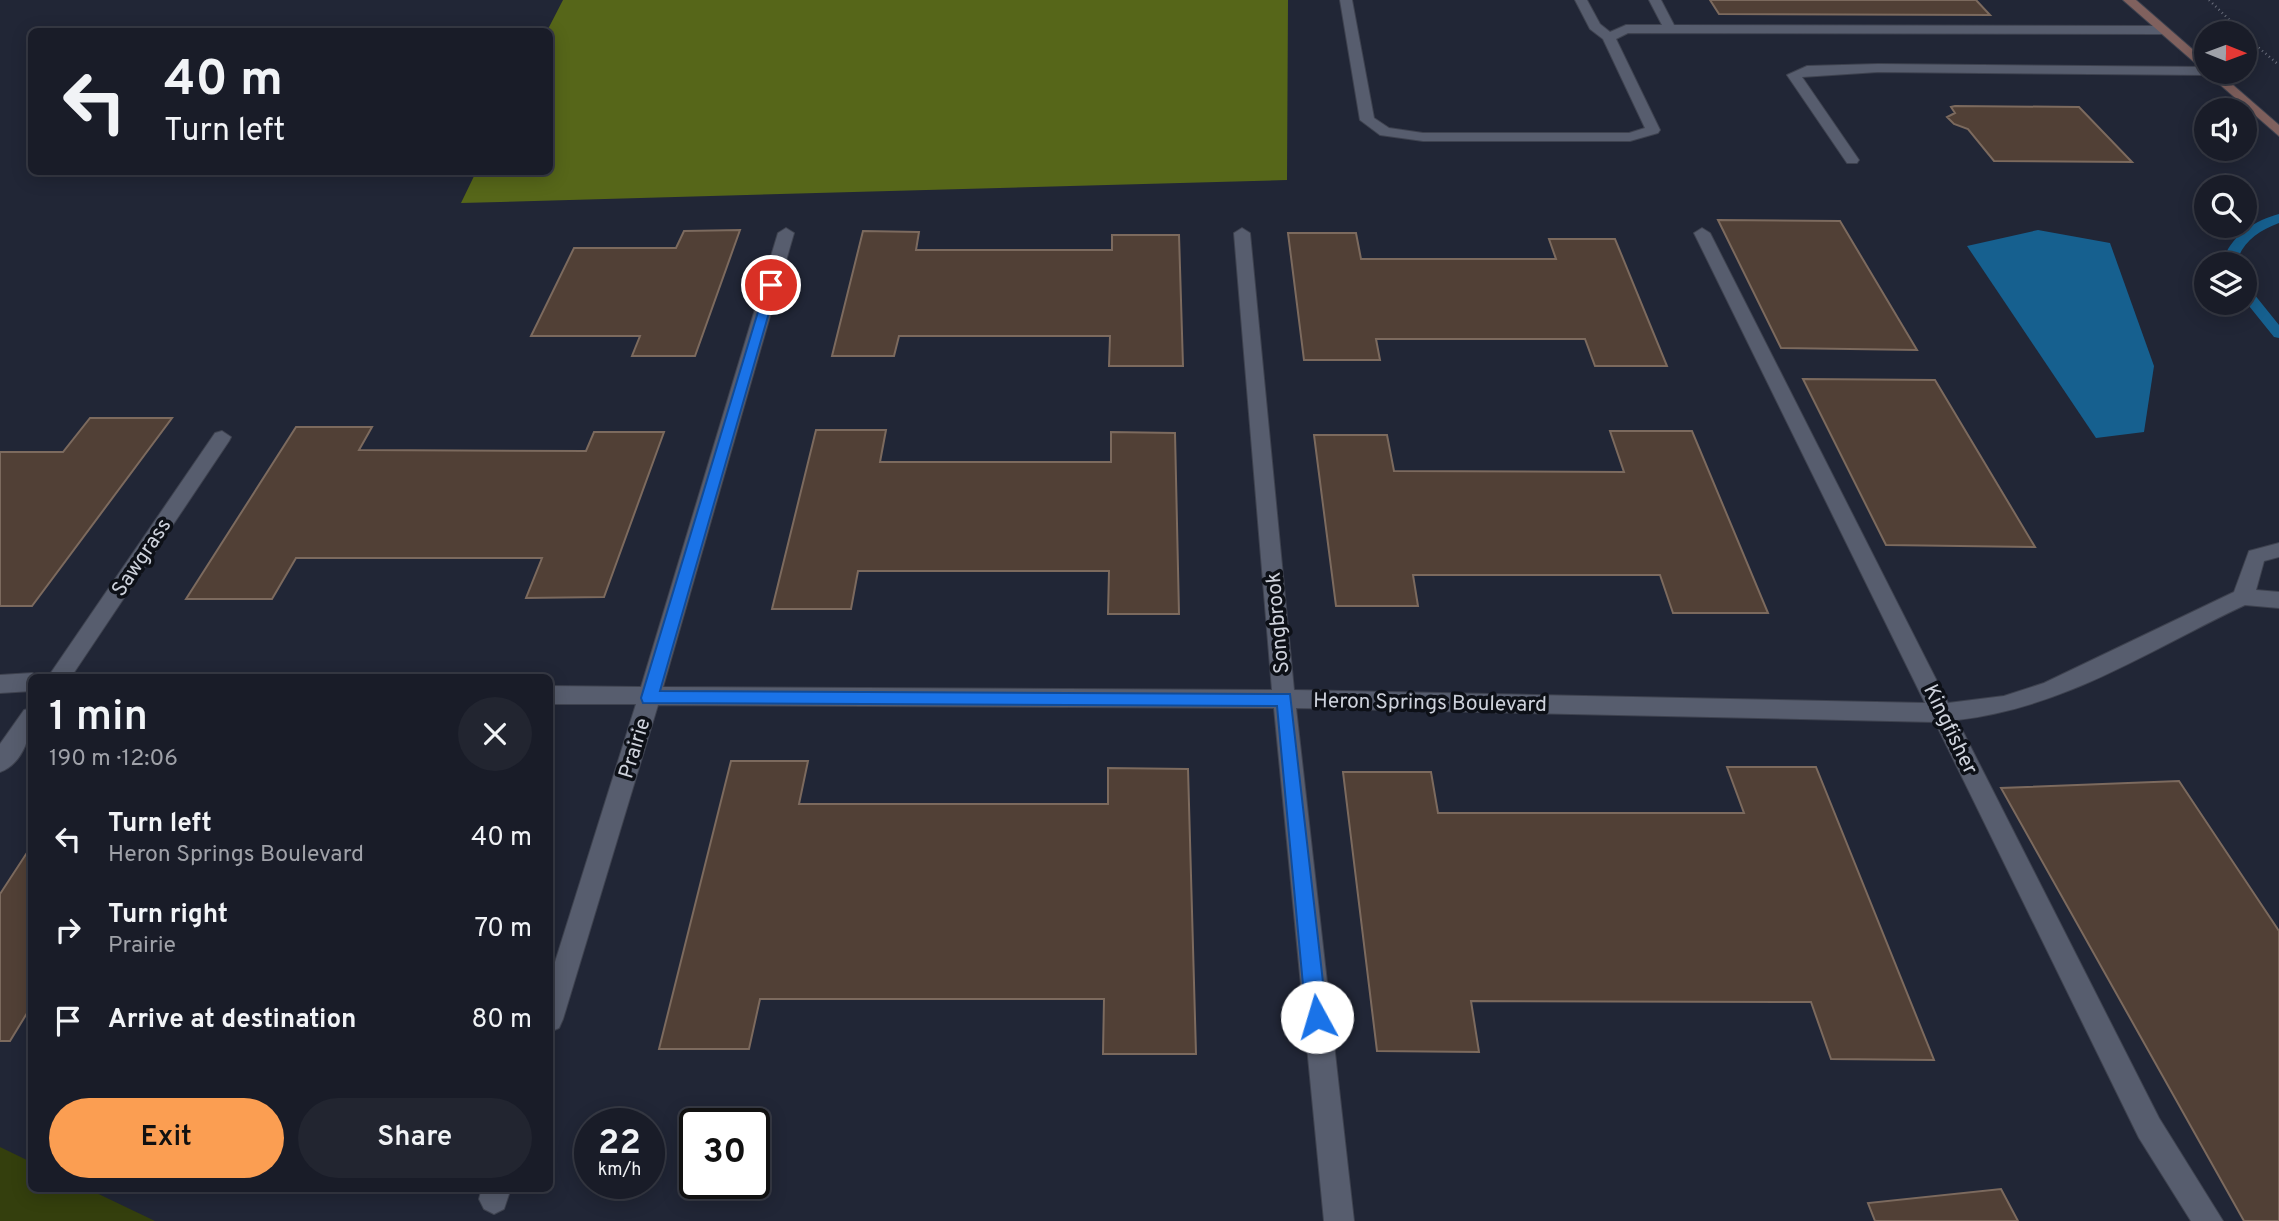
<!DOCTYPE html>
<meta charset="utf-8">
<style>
body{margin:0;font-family:Overpass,sans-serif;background:#222530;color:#f1f3f6;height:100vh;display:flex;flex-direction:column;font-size:26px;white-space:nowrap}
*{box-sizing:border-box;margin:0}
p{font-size:23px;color:#9fa1a8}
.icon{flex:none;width:38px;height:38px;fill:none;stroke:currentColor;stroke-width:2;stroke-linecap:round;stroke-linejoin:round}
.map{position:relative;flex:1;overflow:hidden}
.details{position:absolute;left:28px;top:674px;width:525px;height:518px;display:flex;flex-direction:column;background:#191c28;border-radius:10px;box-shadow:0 4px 18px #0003,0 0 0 2px #373a45}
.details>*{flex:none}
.guide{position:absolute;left:28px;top:28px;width:525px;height:147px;border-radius:10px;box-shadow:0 4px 18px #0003,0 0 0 2px #373a45;background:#191c28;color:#f1f3f6;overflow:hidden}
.needle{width:46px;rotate:91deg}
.tools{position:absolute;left:2194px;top:21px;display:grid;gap:14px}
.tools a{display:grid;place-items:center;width:63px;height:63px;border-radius:50%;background:#191c28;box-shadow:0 4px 18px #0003,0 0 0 2px #373a45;font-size:35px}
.speed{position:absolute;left:574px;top:1108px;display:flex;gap:14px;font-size:35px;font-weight:700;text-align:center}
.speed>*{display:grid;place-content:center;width:91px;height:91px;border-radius:50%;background:#191c28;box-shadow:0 4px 18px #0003,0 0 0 2px #373a45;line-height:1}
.speed small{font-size:18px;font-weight:400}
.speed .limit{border:4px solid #111;border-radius:10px;background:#fff;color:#111}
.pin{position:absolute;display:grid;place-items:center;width:60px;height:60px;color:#fff;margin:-30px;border:4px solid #fff;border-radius:50%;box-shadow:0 2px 7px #0007}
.me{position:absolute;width:77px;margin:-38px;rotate:354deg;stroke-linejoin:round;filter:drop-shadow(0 0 5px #0008)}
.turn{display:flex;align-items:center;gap:24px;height:147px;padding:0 21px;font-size:32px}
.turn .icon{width:91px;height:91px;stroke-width:2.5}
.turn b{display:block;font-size:49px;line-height:60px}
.round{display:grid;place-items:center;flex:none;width:74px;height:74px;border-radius:37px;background:#222530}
.summary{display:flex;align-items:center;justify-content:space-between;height:119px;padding:0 21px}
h1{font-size:42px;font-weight:600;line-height:52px}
.primary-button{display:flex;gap:14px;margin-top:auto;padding:14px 21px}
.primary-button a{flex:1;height:80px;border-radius:42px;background:#fb9e52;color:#111;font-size:28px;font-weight:600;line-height:80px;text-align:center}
.primary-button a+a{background:#222530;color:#f1f3f6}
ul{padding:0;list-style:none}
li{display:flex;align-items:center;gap:21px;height:91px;padding:0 21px}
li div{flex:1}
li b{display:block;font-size:26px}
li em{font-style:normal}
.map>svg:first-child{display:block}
.green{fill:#343f0d}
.forest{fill:#566619}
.water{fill:#16608f}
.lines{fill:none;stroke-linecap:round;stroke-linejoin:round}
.stream{fill:#16608f;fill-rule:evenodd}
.building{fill:#514036;stroke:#7c6a5e;stroke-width:2}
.service-casing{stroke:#3e424f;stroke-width:2}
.minor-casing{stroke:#3e424f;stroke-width:2}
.secondary-casing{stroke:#3e424f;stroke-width:2}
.path{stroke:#6b6f7d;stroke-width:2.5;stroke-dasharray:1 3.5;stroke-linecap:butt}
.service{fill:#575d6e;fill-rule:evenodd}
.minor{fill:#575d6e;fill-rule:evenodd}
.secondary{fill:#80615e;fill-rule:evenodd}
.route{fill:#1a73e8;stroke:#114b97;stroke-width:2}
.labels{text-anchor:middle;stroke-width:7;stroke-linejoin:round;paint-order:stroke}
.street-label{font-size:21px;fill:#ced2dc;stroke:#0d1017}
</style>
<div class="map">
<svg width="2279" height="1221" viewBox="0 0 2279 1221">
<rect width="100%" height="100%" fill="#212636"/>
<path class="green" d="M0,1147L31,1162L32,1188H86L155,1221H0Z"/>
<path class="forest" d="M563,0H1288L1287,180L461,203L476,172H550V32L547,31Z"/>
<path class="water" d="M2038,230L2110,243L2154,366L2144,432L2096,438L1967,246Z"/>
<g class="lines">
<path class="stream" d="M2279,214V223C2258,231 2242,242 2236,264H2222C2229,237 2253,221 2279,214Z
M2245,288L2250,289L2279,325V338L2274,337L2245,301Z"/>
</g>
<path class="building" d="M1710,0H1976L1990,15L1719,14Z
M1955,106L2079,107L2132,162L1994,161L1968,129L1954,124L1947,117L1955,113L1951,107Z
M1718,220L1840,221L1917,350L1781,348Z
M740,230L695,356H632L640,336H531L574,248H676L684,231Z
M863,231L919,232L916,250H1112V235H1179L1183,366H1109L1110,336H899L894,356H832Z
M1288,233H1356L1361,259H1556L1549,239H1615L1667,366H1595L1585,339H1376L1380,360H1304Z
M1803,379L1935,380L2035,547L1886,545Z
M90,418H172L32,606H0V452H63Z
M296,427H372L359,450L586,451L594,432H664L604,597L526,598L542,558H296L272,599H186Z
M816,430H886L880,462H1111V432L1175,433L1179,614H1108L1109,571H858L851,609H772Z
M1610,431H1692L1768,613H1673L1660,575H1413L1418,606H1336L1314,435H1387L1394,471L1624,472Z
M731,761H808L799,804H1108V768L1188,769L1196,1054H1103L1104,999H760L749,1049H659Z
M1727,767H1816L1934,1060L1831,1059L1811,1002L1471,1001L1479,1052L1377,1051L1343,772H1431L1438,813H1744Z
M2179,781L2279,931V1221H2244L2001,788Z
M32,845V1005L10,1041H0V894Z
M2001,1189L2018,1221H1875L1868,1203Z"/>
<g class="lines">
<defs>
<path id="service" d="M1340,0H1352L1374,118L1389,128L1423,133H1629L1645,128L1603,39L1590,29L1575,0H1587L1600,24L1610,32L1626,25H1662L1649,0H1661L1674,25L2163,26L2169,30L2163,34L1628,33L1616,39L1660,130L1658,133L1630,141H1423L1380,135L1360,120Z
M1878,64L2207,67V72H2213L2207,75L1878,72L1802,77L1859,160L1857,163H1847L1787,75L1807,66Z"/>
<path id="minor" d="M786,228L794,233L663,687L1272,690L1234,233L1242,228L1250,233L1294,690L1925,703L1694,233L1702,228L1710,233L1948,703L2004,696L2044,683L2234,592L2249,551L2279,543V557L2264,561L2256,590L2279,592V608L2245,605C2147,651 2067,707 1957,720L2159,1118L2223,1221H2191L2139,1138L1935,722L1296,708L1354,1221H1324L1274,708L658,705L563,1019L559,1028L550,1032V978L636,704H550V686L641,687L778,233Z
M222,431L231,437L229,441L71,677H48L215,433Z
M32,673L41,677H32V691L0,693V675Z
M32,708C32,731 25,763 0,772V744L24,710Z
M482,1188H511L504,1209L494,1214L484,1209L479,1199Z"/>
<path id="secondary" d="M2123,0H2136L2207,62V72H2218L2279,125V136Z"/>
</defs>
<use href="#service" class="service-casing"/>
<use href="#minor" class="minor-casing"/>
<use href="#secondary" class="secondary-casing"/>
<path class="path" d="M2209,0L2243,33
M2245,36L2279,65"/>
<use href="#service" class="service"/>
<use href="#minor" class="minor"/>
<use href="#secondary" class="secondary"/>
</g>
<path class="route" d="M767,282L777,285L660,691L1290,694L1327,1017L1324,1024L1317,1027L1309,1024L1306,1017L1277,706L643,703L641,698Z"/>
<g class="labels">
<g class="street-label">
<text transform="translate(141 557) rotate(-56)" y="7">Sawgrass</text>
<text transform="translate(1277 623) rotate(-95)" y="7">Songbrook</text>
<text transform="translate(1430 702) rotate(1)" y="7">Heron Springs Boulevard</text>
<text transform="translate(1951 729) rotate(64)" y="7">Kingfisher</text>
<text transform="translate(634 748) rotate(-73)" y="7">Prairie</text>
</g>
</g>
</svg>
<div class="tools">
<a><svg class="needle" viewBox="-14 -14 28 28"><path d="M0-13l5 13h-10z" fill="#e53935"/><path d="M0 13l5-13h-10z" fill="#9fa1a8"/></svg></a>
<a><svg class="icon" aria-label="sound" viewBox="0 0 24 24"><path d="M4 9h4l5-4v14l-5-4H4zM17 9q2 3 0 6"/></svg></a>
<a><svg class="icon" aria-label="search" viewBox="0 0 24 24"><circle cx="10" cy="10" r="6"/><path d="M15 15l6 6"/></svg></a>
<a><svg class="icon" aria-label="layers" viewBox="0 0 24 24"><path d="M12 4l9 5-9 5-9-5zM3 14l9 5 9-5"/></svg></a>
</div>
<div class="speed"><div>22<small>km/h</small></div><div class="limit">30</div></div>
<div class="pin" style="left:771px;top:285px;background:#d93025"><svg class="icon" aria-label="arrive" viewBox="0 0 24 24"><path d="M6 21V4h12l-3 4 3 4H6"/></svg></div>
<svg class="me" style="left:1317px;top:1017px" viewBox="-20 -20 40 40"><circle r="19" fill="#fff"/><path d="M0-13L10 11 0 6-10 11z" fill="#1a73e8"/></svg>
<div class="guide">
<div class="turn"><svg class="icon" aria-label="left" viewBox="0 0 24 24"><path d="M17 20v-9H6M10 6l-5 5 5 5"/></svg><div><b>40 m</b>Turn left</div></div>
</div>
<section class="details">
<div class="summary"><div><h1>1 min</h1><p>190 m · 12:06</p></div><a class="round"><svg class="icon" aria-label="close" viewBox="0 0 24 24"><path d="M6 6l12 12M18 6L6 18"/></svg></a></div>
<ul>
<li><svg class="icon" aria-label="left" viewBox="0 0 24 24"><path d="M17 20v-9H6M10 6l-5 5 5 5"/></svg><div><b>Turn left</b><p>Heron Springs Boulevard</p></div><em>40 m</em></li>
<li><svg class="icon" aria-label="right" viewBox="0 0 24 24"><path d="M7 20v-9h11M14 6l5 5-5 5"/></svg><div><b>Turn right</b><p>Prairie</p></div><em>70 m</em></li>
<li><svg class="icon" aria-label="arrive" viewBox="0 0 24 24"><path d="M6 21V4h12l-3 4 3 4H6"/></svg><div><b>Arrive at destination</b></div><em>80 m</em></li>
</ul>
<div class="primary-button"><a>Exit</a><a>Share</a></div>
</section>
</div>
